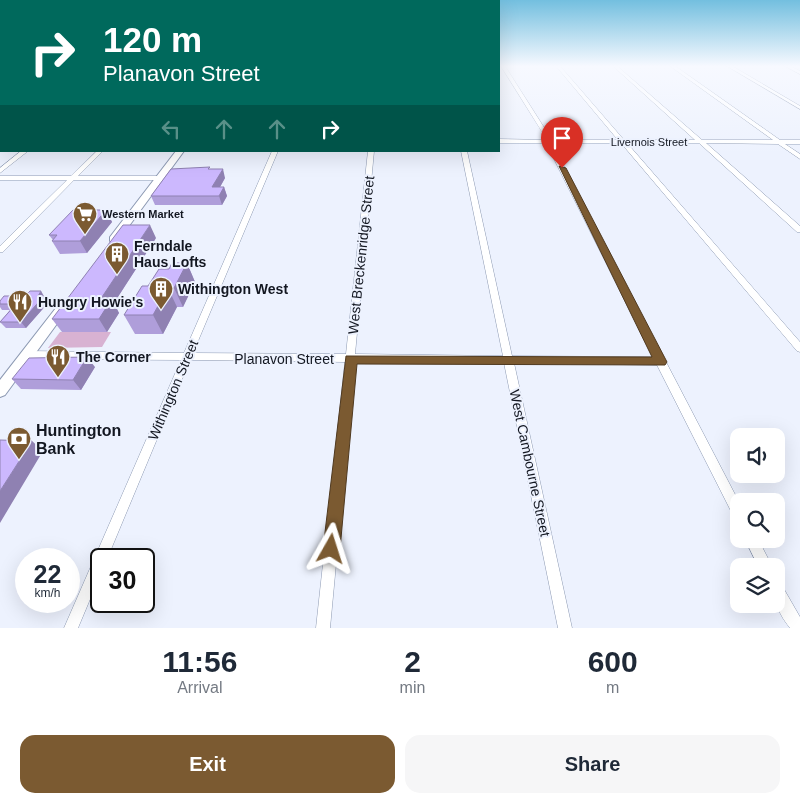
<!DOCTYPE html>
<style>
body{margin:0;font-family:Arial,sans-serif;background:#f6f6f7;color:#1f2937;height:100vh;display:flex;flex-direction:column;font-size:19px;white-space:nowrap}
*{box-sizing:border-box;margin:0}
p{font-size:16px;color:#747a83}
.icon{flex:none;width:28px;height:28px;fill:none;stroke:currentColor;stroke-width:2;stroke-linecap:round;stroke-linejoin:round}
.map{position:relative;height:628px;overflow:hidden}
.side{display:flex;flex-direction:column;background:#fff;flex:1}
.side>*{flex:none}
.banner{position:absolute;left:0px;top:0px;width:500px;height:152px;box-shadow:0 5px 20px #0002;background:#00695c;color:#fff;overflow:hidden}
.fabs{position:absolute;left:730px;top:428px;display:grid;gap:10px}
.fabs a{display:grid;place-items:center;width:55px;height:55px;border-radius:10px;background:#fff;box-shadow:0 5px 20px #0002;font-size:25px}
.speed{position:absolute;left:15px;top:548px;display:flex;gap:10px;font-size:25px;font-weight:700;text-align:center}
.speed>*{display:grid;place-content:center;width:65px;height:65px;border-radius:50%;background:#fff;box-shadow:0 5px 20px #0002;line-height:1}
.speed small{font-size:12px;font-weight:400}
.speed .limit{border:2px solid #111;border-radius:8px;background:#fff;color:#111}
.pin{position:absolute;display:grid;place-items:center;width:42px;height:42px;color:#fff;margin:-51px -21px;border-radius:50% 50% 50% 0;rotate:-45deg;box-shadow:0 0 5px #0007}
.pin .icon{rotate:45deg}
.me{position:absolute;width:55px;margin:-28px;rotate:6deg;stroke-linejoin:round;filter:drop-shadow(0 0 4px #0008)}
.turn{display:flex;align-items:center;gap:18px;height:105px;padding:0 20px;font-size:22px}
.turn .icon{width:65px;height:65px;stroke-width:2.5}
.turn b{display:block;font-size:35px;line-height:42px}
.lanes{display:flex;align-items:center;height:48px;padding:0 20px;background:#0003;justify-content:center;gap:25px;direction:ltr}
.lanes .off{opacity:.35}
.eta{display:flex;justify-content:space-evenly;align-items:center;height:85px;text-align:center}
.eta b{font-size:30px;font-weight:700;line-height:35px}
.primary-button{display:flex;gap:10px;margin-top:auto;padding:10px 20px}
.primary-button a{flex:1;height:58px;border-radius:15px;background:#7b5a31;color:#fff;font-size:20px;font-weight:700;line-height:58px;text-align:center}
.primary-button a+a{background:#f6f6f7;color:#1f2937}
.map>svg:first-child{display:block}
.green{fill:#d8b2d2}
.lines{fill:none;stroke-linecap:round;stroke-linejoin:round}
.minor-casing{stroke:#8c99b2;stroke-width:1}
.tertiary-casing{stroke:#8c99b2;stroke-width:1}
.secondary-casing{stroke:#8c99b2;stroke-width:2}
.minor{fill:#fff;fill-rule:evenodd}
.tertiary{fill:#fff;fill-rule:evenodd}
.secondary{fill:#fff;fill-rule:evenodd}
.wall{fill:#af9eda}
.shaded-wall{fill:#8f81b2}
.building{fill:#ccb8fe;stroke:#8f81b2}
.route{fill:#7b5a31;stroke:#503a20}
.labels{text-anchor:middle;stroke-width:4;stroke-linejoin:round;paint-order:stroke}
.far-street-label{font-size:11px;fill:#131721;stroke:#edf2fe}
.far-poi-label{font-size:11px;font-weight:bold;fill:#131721;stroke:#edf2fe;text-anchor:start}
.poi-label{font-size:14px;font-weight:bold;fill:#131721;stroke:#edf2fe;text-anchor:start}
.street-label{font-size:14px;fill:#131721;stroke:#edf2fe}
.near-poi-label{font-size:16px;font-weight:bold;fill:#131721;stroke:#edf2fe;text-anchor:start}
</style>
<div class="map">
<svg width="800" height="628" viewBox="0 0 800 628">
<rect width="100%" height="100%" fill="#edf2fe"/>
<path class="green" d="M60,332H111L102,347L48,348Z"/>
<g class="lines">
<defs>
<path id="minor" d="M501,66H505L552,140H618L556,66H560L624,140H695L613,66H617L702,140H773L670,66H675L780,140H800V144H785L800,154V159L778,144L706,143L800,226V232H797L699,143H627L800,342V352L797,351L621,143H553L555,149L739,502V521L735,519L657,365L514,363L572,628H558L504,363L355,362L330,628H316L345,362L190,360L107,559H101V573L78,628H64L181,360L27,359L24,358L22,355L24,352L27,351L184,353L272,151H278L193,353L346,354L368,151H374L355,354L503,356L461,151H467L512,356L653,357L549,149L548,143H499V139L547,140Z
M727,66H732L800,106V109Z
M785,66H790L800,71V74Z
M0,85H1V87H0Z
M0,114H1V116H0Z
M21,151H28L0,173V168Z
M97,151H103L78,176H159L162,178L159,180H74L3,252H0V246L67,180H0V176H71Z
M745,539H758L772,566H758Z
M776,582L781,584L800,617V628H790C776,610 776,604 776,582Z"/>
<path id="tertiary" d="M0,128H1V132H0Z
M0,139H1V143H0Z"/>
<path id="secondary" d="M176,151H184L118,241H110V237Z
M63,303L67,304L69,307L67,310L5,395L0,397V380L59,304Z"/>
</defs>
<use href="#minor" class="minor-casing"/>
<use href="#tertiary" class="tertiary-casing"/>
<use href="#secondary" class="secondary-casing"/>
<use href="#minor" class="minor"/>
<use href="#tertiary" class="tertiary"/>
<use href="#secondary" class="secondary"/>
</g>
<path class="wall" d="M211,169L225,178L220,187H224L227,196L222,205H155L151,196Z
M106,210L112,222L87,253L60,254L52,241L53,240L49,235Z
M156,238L114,303L119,313L107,332H62L52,319Z
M187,263L195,282L183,307H177L163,334H135L124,315L169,269Z
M45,298L48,303L26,328H6L0,322L10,310H2L0,307V301Z
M95,367L81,390L21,389L12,379Z"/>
<path class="shaded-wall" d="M223,169L225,178L215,196L212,187Z
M224,187L227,196L222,205L219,196Z
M106,210L112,222L87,253L80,241Z
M150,225L156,238L114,303L119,313L107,332L99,319L100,300Z
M187,263L195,282L183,307L174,288Z
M168,288L177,307L163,334L153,315Z
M41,291L48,303L26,328L21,322L38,296Z
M87,357L95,367L81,390L73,380Z
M32,441L43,451L0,523V491Z"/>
<path class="building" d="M210,167L208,169H223L212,187H224L219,196H151L171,169Z
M73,210H106L80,241H52L57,235H49Z
M123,225H150L100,300H111L99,319H52Z
M172,263H187L174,288H168L153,315H124L142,286H148L159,269H169Z
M30,291H41L38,296H44L21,322H0L16,304H0V301L4,296H25Z
M87,357L73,380L12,379L29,358Z
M0,440L32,441L0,491Z"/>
<linearGradient id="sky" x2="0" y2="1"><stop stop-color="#73bfdf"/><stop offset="0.43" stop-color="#f7f9ff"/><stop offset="1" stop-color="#f7f9ff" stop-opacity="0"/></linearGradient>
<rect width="800" height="154" fill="url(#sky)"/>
<path class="route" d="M559,166L566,168L667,362L665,365L357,364L340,549L337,555L331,557L325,555L323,549L346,356L652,357Z"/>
<defs>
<symbol id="supermarket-pin" viewBox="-11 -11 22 30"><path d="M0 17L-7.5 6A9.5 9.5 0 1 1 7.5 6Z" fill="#7b5a31" stroke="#edf2fe"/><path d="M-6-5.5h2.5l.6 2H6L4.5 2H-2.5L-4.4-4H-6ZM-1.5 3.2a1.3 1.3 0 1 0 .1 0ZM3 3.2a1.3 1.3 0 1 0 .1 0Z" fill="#fff"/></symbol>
<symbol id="building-pin" viewBox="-11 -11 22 30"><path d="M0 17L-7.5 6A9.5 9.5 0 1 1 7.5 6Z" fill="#7b5a31" stroke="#edf2fe"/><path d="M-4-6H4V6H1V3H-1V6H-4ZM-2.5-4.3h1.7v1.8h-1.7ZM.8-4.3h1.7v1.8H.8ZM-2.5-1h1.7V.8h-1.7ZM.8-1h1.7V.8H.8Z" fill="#fff"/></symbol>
<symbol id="restaurant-pin" viewBox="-11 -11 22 30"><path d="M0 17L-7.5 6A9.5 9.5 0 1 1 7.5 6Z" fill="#7b5a31" stroke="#edf2fe"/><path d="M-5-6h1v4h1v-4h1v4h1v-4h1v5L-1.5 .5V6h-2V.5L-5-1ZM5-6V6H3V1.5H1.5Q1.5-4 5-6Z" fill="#fff"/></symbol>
<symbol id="bank-pin" viewBox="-11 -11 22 30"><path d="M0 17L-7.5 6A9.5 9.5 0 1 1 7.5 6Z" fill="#7b5a31" stroke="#edf2fe"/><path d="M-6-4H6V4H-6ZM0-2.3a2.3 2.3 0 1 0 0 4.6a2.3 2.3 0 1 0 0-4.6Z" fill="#fff"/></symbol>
</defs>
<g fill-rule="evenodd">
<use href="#supermarket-pin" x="71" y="200" width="28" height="38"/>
<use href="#building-pin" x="103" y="240" width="28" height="38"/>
<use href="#building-pin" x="147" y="275" width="28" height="38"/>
<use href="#restaurant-pin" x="6" y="288" width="28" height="38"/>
<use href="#restaurant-pin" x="44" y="343" width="28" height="38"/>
<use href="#bank-pin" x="5" y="425" width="28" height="38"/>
</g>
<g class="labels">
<g class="far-street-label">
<text x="649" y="146">Livernois Street</text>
</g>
<g class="far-poi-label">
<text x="102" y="218">Western Market</text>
</g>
<g class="poi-label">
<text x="134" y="251">Ferndale<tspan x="134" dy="16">Haus Lofts</tspan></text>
<text x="178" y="294">Withington West</text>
<text x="38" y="307">Hungry Howie's</text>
<text x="76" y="362">The Corner</text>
</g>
<g class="street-label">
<text transform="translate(361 255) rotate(-84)" y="5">West Breckenridge Street</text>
<text x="284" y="364">Planavon Street</text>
<text transform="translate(173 390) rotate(-67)" y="5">Withington Street</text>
<text transform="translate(530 463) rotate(78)" y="5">West Cambourne Street</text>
</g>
<g class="near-poi-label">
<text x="36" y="436">Huntington<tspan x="36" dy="18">Bank</tspan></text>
</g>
</g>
</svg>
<div class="fabs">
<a><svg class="icon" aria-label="sound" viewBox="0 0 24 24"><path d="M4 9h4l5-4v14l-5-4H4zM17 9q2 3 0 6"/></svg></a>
<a><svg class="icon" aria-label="search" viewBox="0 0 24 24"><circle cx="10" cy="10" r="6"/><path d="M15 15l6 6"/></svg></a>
<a><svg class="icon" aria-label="layers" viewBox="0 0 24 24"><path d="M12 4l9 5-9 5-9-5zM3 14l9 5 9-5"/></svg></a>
</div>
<div class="speed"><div>22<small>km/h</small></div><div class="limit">30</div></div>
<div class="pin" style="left:562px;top:168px;background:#d93025"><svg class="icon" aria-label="arrive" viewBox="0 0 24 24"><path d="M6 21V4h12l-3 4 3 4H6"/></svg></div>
<svg class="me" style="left:331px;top:549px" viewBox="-20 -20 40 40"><path d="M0-17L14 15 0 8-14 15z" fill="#7b5a31" stroke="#fff" stroke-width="4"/></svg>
<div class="banner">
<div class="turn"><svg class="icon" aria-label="right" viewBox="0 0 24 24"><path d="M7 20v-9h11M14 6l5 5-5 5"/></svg><div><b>120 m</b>Planavon Street</div></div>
<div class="lanes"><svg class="icon off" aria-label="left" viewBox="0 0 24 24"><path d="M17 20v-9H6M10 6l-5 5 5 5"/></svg><svg class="icon off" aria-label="ahead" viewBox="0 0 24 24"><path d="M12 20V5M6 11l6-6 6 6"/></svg><svg class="icon off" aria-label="ahead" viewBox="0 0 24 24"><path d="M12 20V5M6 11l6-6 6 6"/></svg><svg class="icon" aria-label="right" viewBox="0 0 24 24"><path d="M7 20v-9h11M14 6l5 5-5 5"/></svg></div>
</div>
</div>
<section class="side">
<div class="eta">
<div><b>11:56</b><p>Arrival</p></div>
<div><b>2</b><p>min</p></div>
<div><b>600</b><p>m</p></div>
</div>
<div class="primary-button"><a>Exit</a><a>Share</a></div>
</section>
